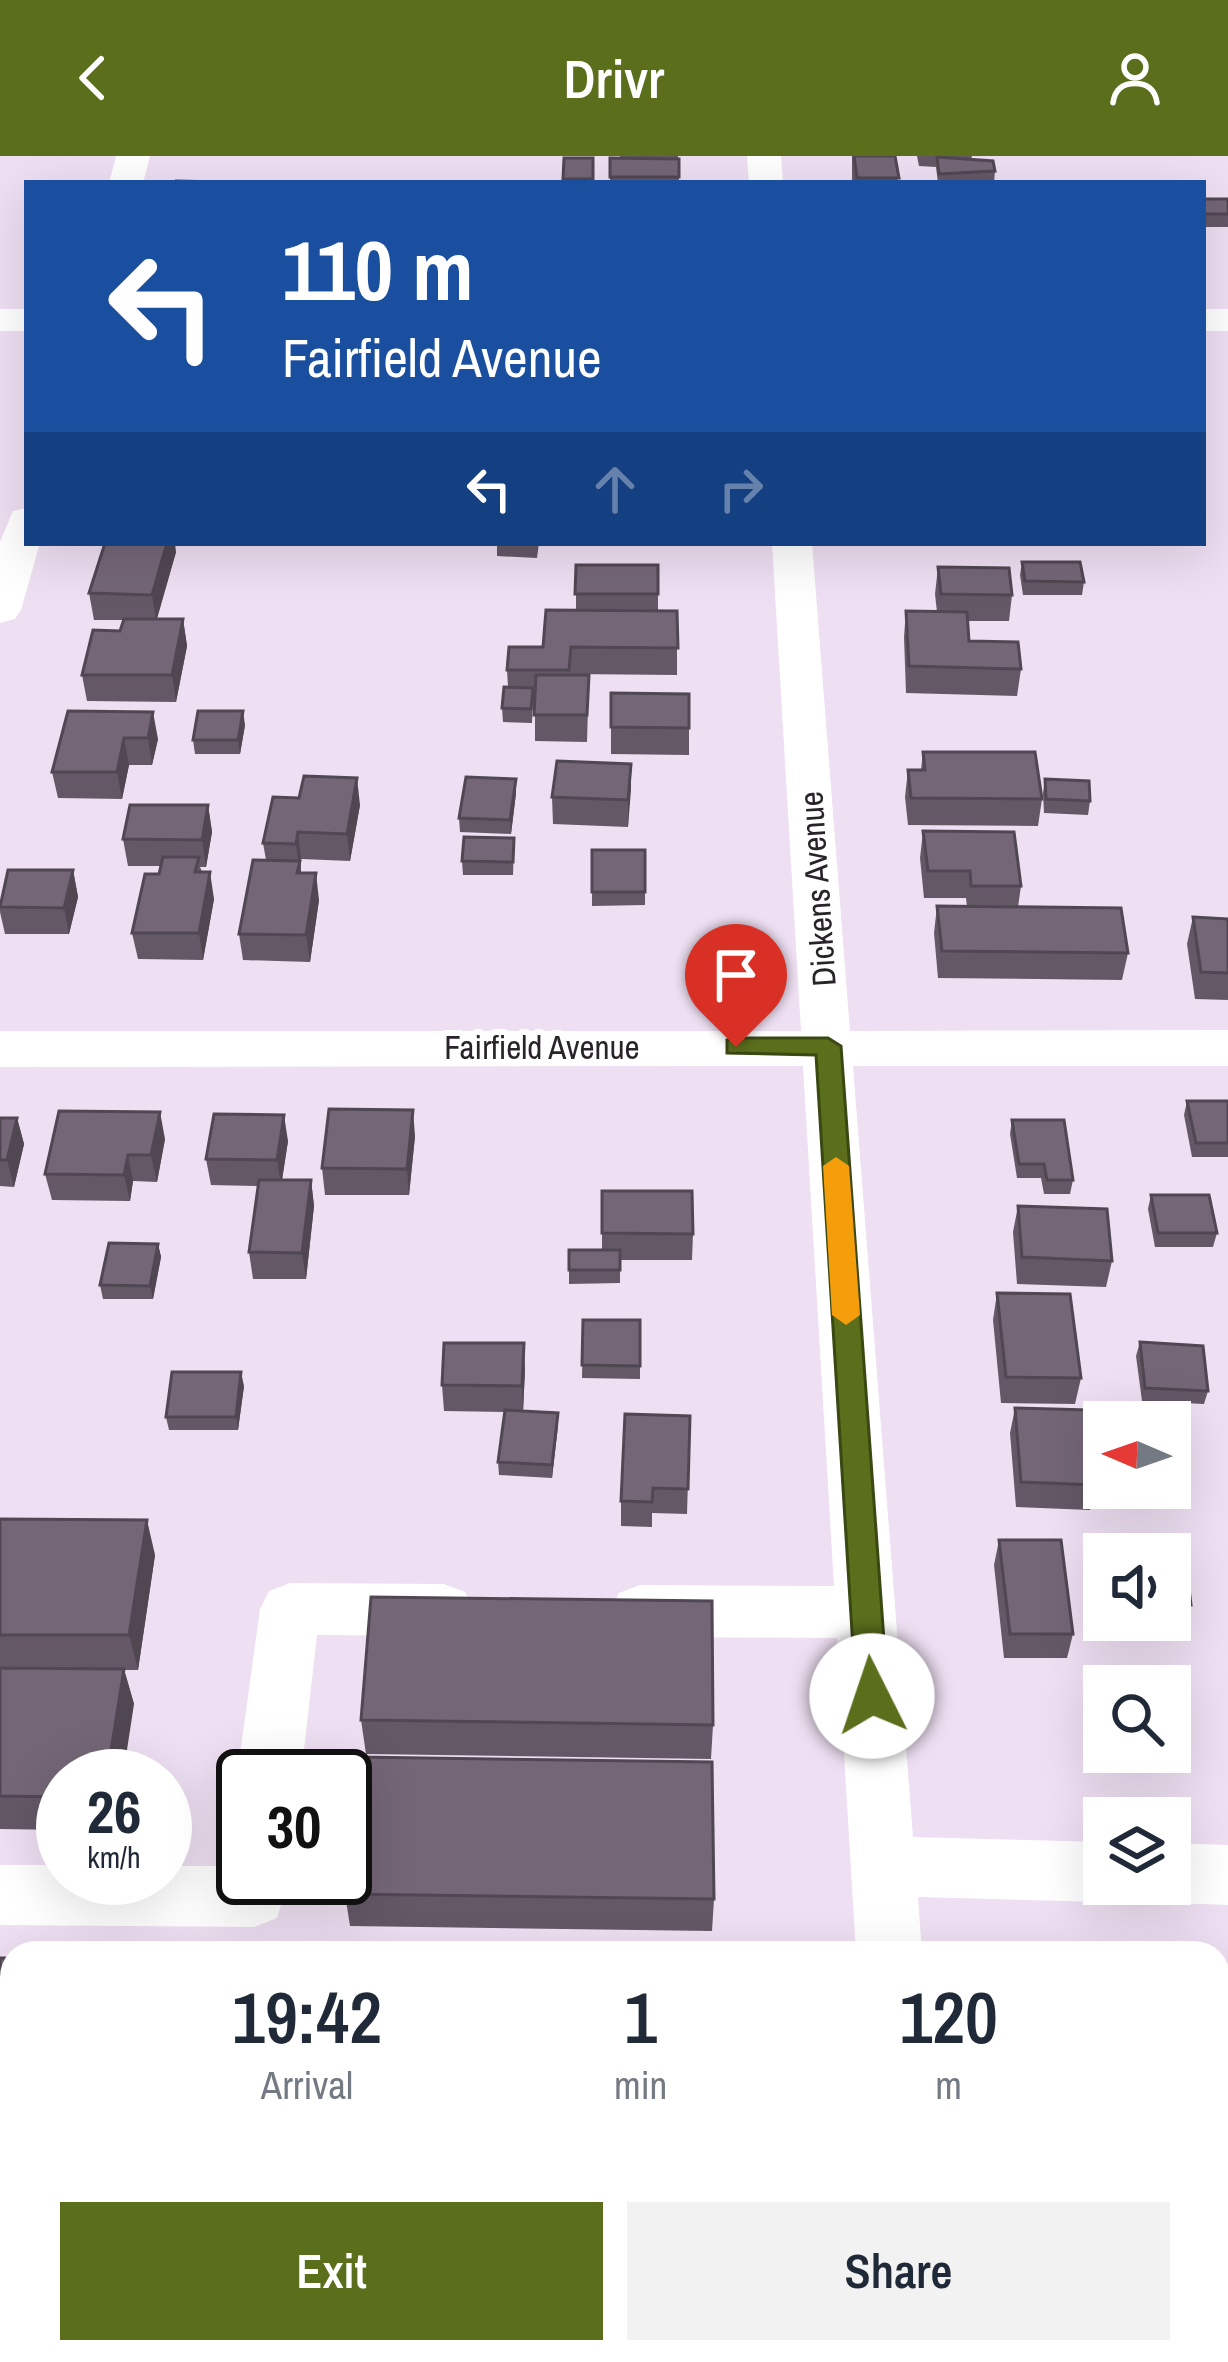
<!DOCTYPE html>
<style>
body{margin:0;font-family:"Archivo Narrow",sans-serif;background:#f2f2f3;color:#1f2937;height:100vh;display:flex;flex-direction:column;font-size:45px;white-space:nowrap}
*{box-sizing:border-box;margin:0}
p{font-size:39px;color:#747a83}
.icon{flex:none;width:66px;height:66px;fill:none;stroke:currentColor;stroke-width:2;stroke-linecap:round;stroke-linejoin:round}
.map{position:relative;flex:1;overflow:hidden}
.side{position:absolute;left:0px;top:1785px;width:1230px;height:423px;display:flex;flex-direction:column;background:#fff;border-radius:36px 36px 0 0;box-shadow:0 12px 48px #0002}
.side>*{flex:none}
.guide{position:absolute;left:24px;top:24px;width:1182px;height:366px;border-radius:0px;box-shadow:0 12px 48px #0002;background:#1a4fa0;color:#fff;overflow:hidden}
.needle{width:78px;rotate:272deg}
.buttons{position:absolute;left:1083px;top:1245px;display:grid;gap:24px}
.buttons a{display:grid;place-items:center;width:108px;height:108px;border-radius:0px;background:#fff;box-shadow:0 12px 48px #0002;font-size:60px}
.speed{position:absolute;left:36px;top:1593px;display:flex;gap:24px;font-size:60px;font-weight:700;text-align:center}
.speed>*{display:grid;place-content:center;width:156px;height:156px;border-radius:50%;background:#fff;box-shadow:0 12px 48px #0002;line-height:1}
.speed small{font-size:30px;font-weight:400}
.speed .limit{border:6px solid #111;border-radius:18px;background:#fff;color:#111}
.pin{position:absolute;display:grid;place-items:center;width:102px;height:102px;color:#fff;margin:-123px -51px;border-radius:50% 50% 50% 0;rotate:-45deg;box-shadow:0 0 12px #0007}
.pin .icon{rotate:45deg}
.me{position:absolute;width:132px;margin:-66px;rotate:356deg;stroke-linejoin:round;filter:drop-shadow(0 0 9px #0008)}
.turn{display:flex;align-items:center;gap:42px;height:252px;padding:0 60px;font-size:54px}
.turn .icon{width:156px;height:156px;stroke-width:2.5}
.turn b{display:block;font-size:84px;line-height:102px}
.lanes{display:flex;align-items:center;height:114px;padding:0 60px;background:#0003;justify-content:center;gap:60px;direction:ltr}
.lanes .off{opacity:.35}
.eta{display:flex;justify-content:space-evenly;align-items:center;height:204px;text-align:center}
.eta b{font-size:72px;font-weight:600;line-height:84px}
.cta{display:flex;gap:24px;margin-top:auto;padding:24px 60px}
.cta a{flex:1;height:138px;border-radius:0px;background:#5a6e1c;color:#fff;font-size:48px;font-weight:600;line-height:138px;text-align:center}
.cta a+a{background:#f2f2f3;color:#1f2937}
header{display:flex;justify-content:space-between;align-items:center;height:156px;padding:0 60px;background:#5a6e1c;color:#fff;font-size:54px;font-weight:600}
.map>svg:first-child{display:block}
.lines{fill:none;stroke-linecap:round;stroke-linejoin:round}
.minor{fill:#fff;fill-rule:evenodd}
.wall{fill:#645866}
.shaded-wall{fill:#514753}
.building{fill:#746677;stroke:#514753;stroke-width:3}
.route{fill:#5a6e1c;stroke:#3a4812;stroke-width:3}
.slow{fill:#f59e0b}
.labels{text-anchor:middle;stroke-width:12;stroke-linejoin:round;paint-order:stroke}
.street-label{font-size:33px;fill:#29232a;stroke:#fff}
</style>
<header><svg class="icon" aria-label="back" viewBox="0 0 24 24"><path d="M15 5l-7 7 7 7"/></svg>Drivr<svg class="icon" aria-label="person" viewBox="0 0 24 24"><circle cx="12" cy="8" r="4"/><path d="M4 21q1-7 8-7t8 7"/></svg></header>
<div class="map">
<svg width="1228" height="2206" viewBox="0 0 1228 2206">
<rect width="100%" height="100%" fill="#eedff2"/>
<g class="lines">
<path class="minor" d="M116,0H150L143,27H109Z
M747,0H781L783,27H749Z
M0,153H27V175H0Z
M1203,153H1228V175H1203Z
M27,352V387H40L21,454L15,463L0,467V386L13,355Z
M772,387H812L850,875L1228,874V910H853L913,1681L1104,1686V1728H1131L1127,1737L1104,1746L918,1741L922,1797H856L837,1482L640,1481L619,1473L610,1455L619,1437L640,1429L834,1430L803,910L0,911V875H801Z
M290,1427L444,1428L465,1436L474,1454L465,1472L444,1480L317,1479L301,1620H243V1632L237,1620L260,1453L269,1435Z
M1170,1687L1228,1689V1749L1170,1747L1147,1738L1142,1728H1170Z
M243,1697V1722H289L277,1762L254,1771L0,1769V1709H63V1722H165V1710H228Z
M1218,2002H1228V2074H1218Z
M1218,2078L1228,2082V2206H1214L1200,2196H1218Z
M423,2196H497L496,2206H422Z
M711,2196H785V2206H711Z
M879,2196H953V2206H879Z"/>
</g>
<path class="wall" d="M620,0H678L679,27H610V2H620Z
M852,0H895L898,27H852Z
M917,0H972L971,3L995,15L994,27H938L936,11L919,10Z
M564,2H593V27H563Z
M1203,43H1228V71H1203Z
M497,387H539L537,402L497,400Z
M176,396L157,463H183L187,490L176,546L87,545L82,519L120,475L123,464H94L89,437Z
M1022,406L1084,426L1082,439H1023L1020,419Z
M576,409H658V455H677V519L571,518L589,519L587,586L535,585V541H533L532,567L503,566L502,552L508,531L507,514L543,491L576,454Z
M938,411L1012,439L1009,465H968L969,485L1021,513L1017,540L906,537L904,481L906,455L937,456L935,438Z
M611,537L689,538V599L611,598Z
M68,555L158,583L152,609H129L122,643L58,642L52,616Z
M245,569L240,598H195L193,584Z
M923,596L1042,643L1038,670L908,669L905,641L908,614H921Z
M631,608L628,671L553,668L552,641Z
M516,623V637L511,678L460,676L459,662Z
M1045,623L1090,645L1088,659L1044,657L1043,637Z
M299,642L360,649L350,705L301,703V717L319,744L310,806L243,804L239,778L266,704L263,687Z
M208,649L212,676L206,711H200L214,743L203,804L138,803L132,777L159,718L161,710H128L123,683Z
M923,675L1021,730L1018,751L1128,797L1122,824L938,822L934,777L937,750L967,751L966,742H924L920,702Z
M514,682L513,719H463L462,705Z
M592,694H645V749L592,750Z
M73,714L78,741L69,778H5L0,756V746Z
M1193,761L1228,763V844L1195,843L1187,788Z
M1187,945H1228V1001H1192L1184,959Z
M0,962H17L24,988L14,1031L0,1030Z
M1012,964L1073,1024L1070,1038H1044L1041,1022H1017L1010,978Z
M415,980L409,1039H325L322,1012Z
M165,983L157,1026L133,1025L130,1045L52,1044L45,1018Z
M288,985L282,1024H311L314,1050L306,1123H253L249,1096L258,1030L211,1029L206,1003Z
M602,1035L693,1078L692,1104H620V1127L569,1128V1094H602Z
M1151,1039L1217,1077L1213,1091H1155L1148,1053Z
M1018,1050L1112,1105L1106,1131L1017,1128L1013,1076Z
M158,1088L161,1101L153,1143H103L100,1129Z
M997,1137L1081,1222L1075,1248L1001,1247L993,1164Z
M583,1164H640V1223L582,1222Z
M1140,1186L1208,1235L1204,1248L1142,1245L1136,1200Z
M525,1213L523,1255L558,1257L552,1322L499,1319L498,1306L505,1256L444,1255L442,1229Z
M244,1230L238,1274H169L166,1261Z
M1015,1252L1096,1329L1090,1354L1016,1351L1010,1277Z
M690,1260L687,1358L652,1357V1371L621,1370V1345Z
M0,1363L155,1399L138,1514H124L134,1548L63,1620V1674L0,1673Z
M999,1384L1073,1478L1067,1502H1004L994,1409Z
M1133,1389L1184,1391L1191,1449L1187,1462L1170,1461V1398H1131Z
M361,1564L713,1569L711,1603L366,1598Z
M345,1738L714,1743L712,1775L350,1770Z
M0,1802H12V1986H0Z
M12,2003V2196H170L169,2206H0V2072Z
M206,2196H389L388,2206H209Z"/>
<path class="shaded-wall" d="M167,387H175L176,396L156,465L152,439Z
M183,463L187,490L176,546L172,519Z
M243,555L245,569L240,598L238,584Z
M153,556L158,583L152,609L148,582Z
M124,582L129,609L122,643L117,616Z
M631,608V634L628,671V644Z
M357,622L360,649L350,705L347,678Z
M516,623V637L511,678L510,664Z
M208,649L212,676L206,711L202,684Z
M298,676L301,703L300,710L303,732L297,717L299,710L296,688Z
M73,714L78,741L69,778L64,752Z
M210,716L214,743L203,804L199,777Z
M316,717L319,744L310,806L306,779Z
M413,954L415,980L409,1039L407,1013Z
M160,956L165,983L157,1026L151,999Z
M284,959L288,985L281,1030L277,1004Z
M17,962L24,988L14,1031L7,1004Z
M128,999L133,1025L130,1045L124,1019Z
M311,1024L314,1050L306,1123L302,1097Z
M158,1088L161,1101L153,1143L150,1130Z
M524,1187L525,1213L523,1256L522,1230Z
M241,1216L244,1230L238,1274L236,1261Z
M558,1257V1270L552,1322V1309Z
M147,1364L155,1399L138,1514L129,1479Z
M124,1513L134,1548L123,1620H107Z
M12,1874V1981L1,1957Z
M153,2196H170L169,2206H157Z
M380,2196H389L388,2206H382Z"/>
<path class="building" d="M854,0H895L899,22H857Z
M937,1L993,5L995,15L939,18Z
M564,2H593V23H563Z
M610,2L679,3V21H610Z
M176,25L220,26L175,27Z
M1203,43H1228V58H1203Z
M105,387H167L152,439L89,437Z
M1022,406H1080L1084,426L1025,425Z
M576,409H658V438H575Z
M938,411L1009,412L1012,439L941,438Z
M546,454L677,455L678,492L571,491L569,514H507L509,491H543Z
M906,455L967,456L969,485L1018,486L1021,513L909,510Z
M124,463H183L172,519H82L93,474L120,475Z
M536,519H589L587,559H534Z
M504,531L533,532L531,553L502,552Z
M611,537L689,538V572L611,571Z
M68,555L153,556L148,582H124L117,616H52Z
M198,555H243L238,584H193Z
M923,596H1035L1042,643L911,642L908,614H925Z
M557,605L631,608L628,644L552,641Z
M304,620L357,622L347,678L298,676L296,688L263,687L273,641L299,642Z
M466,621L516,623L510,664L459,662Z
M1045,623L1089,625L1090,645L1046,643Z
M130,649H208L202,684L123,683Z
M923,675L1014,676L1021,730H971L970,715H928Z
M464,681L514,682L513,706L462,705Z
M592,694H645V736H592Z
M163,701H199L195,716H210L199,777H132L145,718H159Z
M253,704L300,705L297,717H316L306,779L239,778Z
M8,714H73L64,752L0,751Z
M937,750L1121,752L1128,797L942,795Z
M1193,761L1228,763V817L1201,816Z
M1187,945H1228V987H1196Z
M329,953L413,954L407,1013L322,1012Z
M59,955L160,956L151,999H128L124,1019L45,1018Z
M214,958L284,959L277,1004L206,1003Z
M0,962H17L7,1004H0Z
M1012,964H1064L1073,1024H1047L1044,1008H1019Z
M259,1024H311L302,1097L249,1096Z
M602,1035H692L693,1078L602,1077Z
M1151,1039H1209L1217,1077H1158Z
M1018,1050L1107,1053L1112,1105L1022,1101Z
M109,1087L158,1088L150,1130L100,1129Z
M569,1094H620V1114H569Z
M997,1137L1070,1138L1081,1222L1006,1221Z
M583,1164H640V1210L582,1209Z
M1140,1186L1203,1190L1208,1235L1145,1232Z
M444,1187H524L522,1230L442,1229Z
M172,1216H241L236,1261H166Z
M1015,1252L1089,1254L1096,1329L1021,1326Z
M505,1254L558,1257L552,1309L498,1306Z
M625,1258L690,1260L688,1333L653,1332L652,1346L621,1345Z
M0,1363L147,1364L129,1479H0Z
M999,1384H1061L1073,1478H1010Z
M1133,1389L1184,1391L1191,1449L1170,1448V1398H1134Z
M371,1441L712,1445L713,1569L361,1564Z
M0,1512L124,1513L107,1620H63V1641L0,1640Z
M357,1601L712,1606L714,1743L345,1738Z
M490,1791L639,1792L640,1797H490Z
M0,1802H12V1874L1,1957Z
M12,2003V2194H0V2072Z
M474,2196H723L724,2206H473Z"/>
<path class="route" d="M736,882H828L841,890L888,1540L883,1550H861L856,1540L816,899L727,897V884Z"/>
<path class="slow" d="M836,1001L849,1010L860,1159L846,1169L832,1159L823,1010Z"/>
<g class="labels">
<g class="street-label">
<text transform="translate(817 733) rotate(-94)" y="12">Dickens Avenue</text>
<text x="542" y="903">Fairfield Avenue</text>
</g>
</g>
</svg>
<div class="buttons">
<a><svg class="needle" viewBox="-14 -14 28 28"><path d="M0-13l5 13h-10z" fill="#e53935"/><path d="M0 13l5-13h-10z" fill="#747a83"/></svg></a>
<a><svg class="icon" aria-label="sound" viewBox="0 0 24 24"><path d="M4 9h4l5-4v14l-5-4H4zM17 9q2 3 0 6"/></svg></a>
<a><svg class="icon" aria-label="search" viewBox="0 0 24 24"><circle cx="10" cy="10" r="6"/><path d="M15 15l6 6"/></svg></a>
<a><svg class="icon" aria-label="layers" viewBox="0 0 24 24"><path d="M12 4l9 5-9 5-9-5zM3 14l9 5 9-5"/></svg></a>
</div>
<div class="speed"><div>26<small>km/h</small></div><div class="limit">30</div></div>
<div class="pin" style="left:736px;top:891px;background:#d93025"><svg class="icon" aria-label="arrive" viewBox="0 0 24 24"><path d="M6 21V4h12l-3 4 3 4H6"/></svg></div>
<svg class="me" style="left:872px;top:1540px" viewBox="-20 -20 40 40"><circle r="19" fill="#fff"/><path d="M0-13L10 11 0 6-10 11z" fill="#5a6e1c"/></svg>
<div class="guide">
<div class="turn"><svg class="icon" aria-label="left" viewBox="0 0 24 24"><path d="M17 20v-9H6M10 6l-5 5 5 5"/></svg><div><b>110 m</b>Fairfield Avenue</div></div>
<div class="lanes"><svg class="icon" aria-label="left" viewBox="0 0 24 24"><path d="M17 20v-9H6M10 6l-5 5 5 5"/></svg><svg class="icon off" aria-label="ahead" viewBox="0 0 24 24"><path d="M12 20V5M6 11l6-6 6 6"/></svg><svg class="icon off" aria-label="right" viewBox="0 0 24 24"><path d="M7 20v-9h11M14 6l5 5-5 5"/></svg></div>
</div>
<section class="side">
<div class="eta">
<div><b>19:42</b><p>Arrival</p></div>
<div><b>1</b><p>min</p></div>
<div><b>120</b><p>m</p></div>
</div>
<div class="cta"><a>Exit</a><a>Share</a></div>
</section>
</div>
